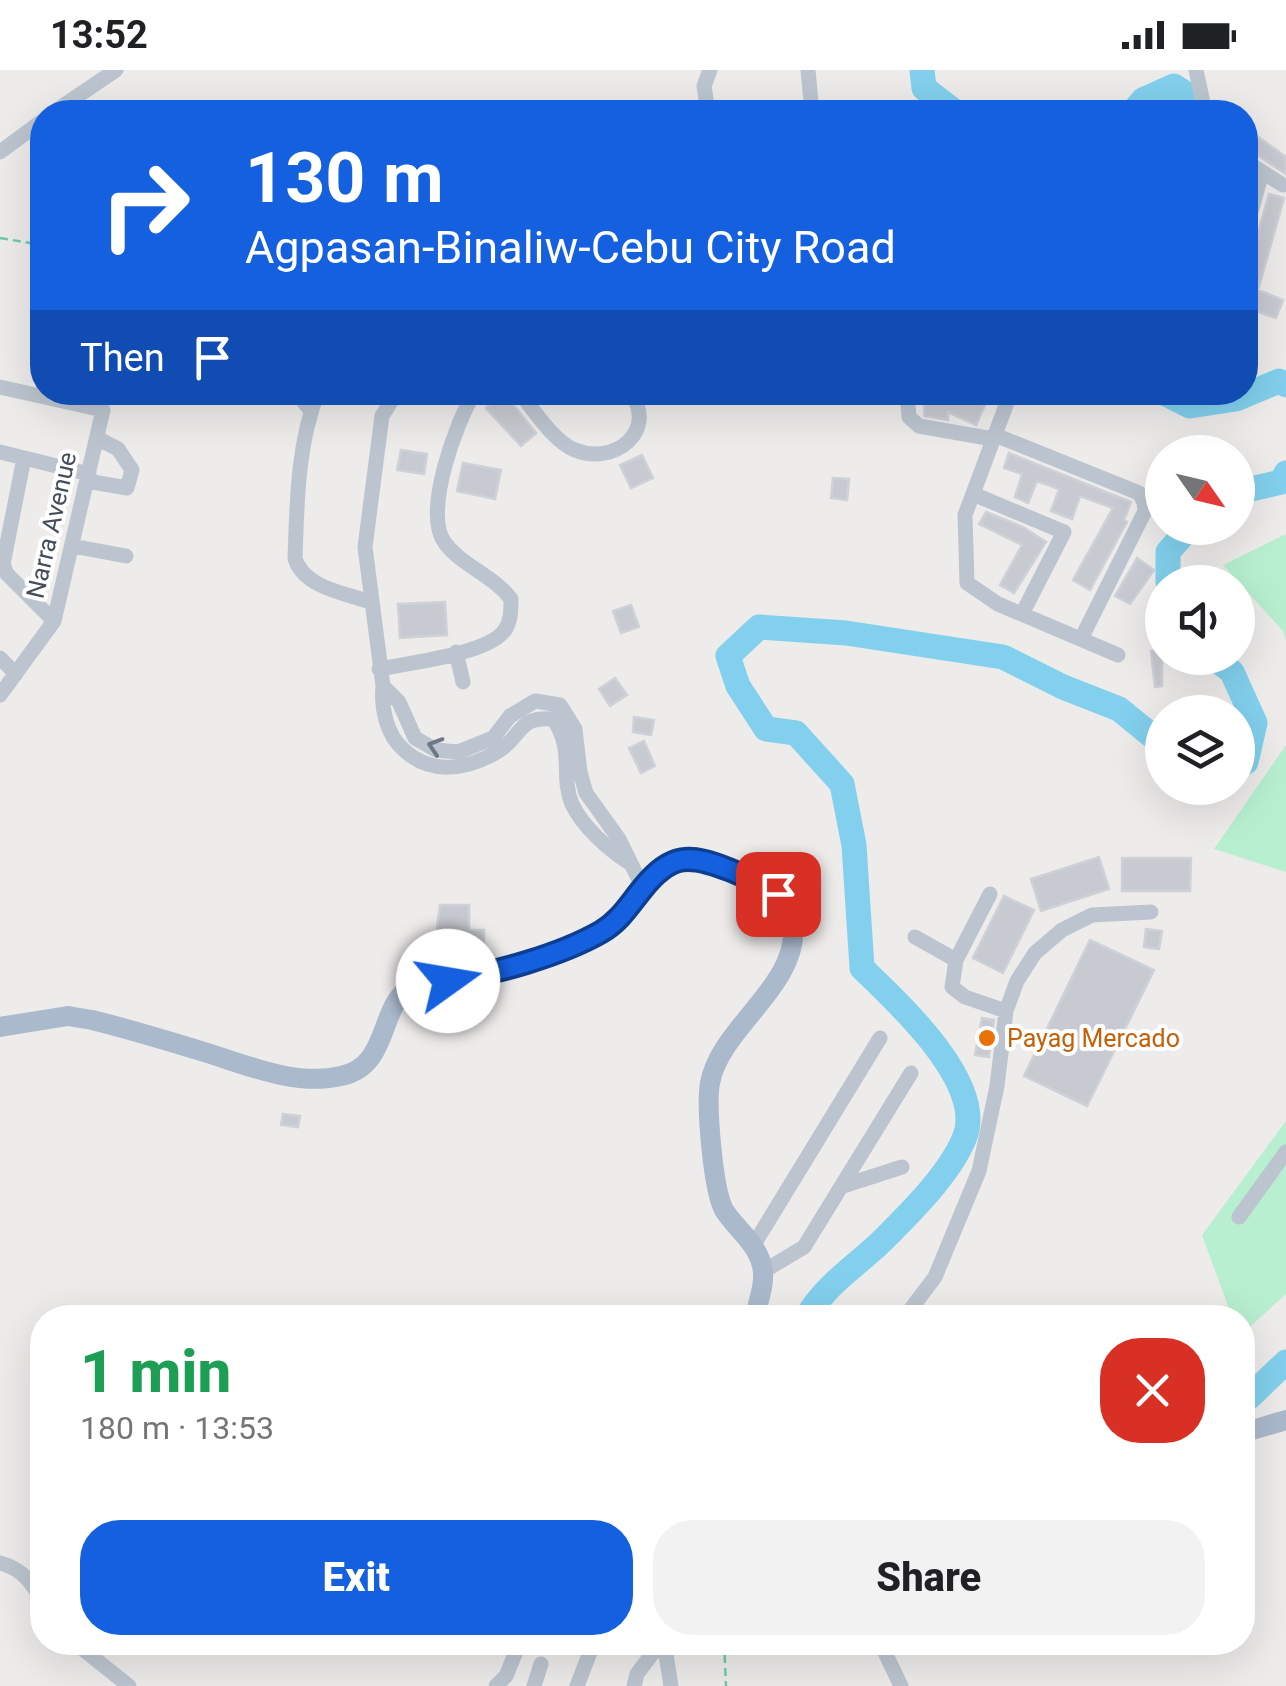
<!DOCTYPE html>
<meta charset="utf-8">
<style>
body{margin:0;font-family:Roboto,sans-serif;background:#f2f2f2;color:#202124;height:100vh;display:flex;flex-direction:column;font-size:38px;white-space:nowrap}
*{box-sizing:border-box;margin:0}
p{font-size:32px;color:#757577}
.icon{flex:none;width:55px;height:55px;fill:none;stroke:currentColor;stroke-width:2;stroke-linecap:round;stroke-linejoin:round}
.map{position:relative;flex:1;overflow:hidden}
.details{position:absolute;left:30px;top:1235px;width:1225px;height:350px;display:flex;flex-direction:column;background:#fff;border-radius:40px;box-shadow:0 10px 40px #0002}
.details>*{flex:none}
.banner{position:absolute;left:30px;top:30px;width:1228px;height:305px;border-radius:40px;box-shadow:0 10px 40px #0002;background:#1460df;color:#fff;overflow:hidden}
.needle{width:65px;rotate:124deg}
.controls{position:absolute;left:1145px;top:365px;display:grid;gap:20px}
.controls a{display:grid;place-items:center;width:110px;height:110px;border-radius:50%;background:#fff;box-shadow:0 10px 40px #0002;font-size:50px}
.pin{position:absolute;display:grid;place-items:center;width:85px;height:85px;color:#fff;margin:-42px;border-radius:20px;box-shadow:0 5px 15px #0006}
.me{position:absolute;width:110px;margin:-55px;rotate:77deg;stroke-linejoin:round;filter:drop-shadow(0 0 8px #0008)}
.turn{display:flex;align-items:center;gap:35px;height:210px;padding:0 50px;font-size:45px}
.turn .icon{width:130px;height:130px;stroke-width:2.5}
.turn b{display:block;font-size:70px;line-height:85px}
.then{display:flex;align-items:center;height:95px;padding:0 50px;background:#0003;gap:20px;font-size:38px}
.round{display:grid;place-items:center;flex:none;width:105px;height:105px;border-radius:40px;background:#f2f2f2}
.headline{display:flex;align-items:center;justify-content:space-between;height:170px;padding:0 50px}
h1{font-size:60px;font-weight:800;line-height:75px;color:#1e9e55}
.primary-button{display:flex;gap:20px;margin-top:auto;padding:20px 50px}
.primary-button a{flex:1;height:115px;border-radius:40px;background:#1460df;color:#fff;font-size:40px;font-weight:800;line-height:115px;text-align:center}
.primary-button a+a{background:#f2f2f2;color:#202124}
.status{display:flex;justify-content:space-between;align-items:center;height:70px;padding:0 50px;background:#fff;direction:ltr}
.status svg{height:28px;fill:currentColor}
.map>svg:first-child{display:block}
.green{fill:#b7efd0}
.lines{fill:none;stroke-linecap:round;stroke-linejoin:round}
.river{stroke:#82d0ed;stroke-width:25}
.building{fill:#c8cad1;stroke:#cfd1d8;stroke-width:2.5}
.path{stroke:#6ecda4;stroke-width:2.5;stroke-dasharray:8 5;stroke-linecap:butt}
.minor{stroke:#bcc5cf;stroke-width:15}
.major{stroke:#aab9cc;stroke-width:20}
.oneway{stroke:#6e7782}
.route-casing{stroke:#0d3e91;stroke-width:25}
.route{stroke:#1460df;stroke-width:18}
.food-dot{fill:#e8710a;stroke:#fff;stroke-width:4}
.labels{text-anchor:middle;stroke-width:8;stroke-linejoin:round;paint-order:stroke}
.street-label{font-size:25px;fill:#444d59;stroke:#fff}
.food-label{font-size:25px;fill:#c56008;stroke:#fff;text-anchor:start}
</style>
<div class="status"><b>13:52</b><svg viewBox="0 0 49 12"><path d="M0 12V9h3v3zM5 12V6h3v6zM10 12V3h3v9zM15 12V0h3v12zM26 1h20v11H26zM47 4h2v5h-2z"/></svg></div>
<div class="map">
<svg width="1286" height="1616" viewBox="0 0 1286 1616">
<rect width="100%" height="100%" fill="#eeebeb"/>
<path class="green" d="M1286,464V571L1283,561L1223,495Z
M1286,675V802L1214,779Z
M1286,1051V1224L1243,1263L1242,1248L1232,1247L1202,1165Z"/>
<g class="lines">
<path class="river" d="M922,0L924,18L955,42
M1133,42L1143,30L1174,16L1191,27L1193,42
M1162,322L1190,336L1236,329L1279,311L1286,315
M1238,422L1281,412L1286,403
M1168,512V482L1189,458
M1214,588L1232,602L1255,653L1246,692L1238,696
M806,1248C825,1215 855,1197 882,1171C910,1143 948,1106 964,1069C988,1014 897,932 862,898L854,775L842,714L796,663L766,659L738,616L728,586L759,557L846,563L1003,587L1063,617L1119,639L1162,674
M1242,1334L1286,1292"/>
</g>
<path class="building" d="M1254,64L1286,87V104L1245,77Z
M1269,124L1284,128L1258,220L1283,230L1276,248L1245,237V211Z
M503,322L536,363L521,376L486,338Z
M971,322L988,328L976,355L948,342V350L924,346L925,329L966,334Z
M401,380L427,384L424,404L397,400Z
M1009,383L1131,432L1124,450L1127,452L1090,520L1073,510L1113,438L1080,426L1072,449L1051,441L1059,419L1037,411L1028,433L1015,427L1022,404L1004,398Z
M642,385L653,408L631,418L620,395Z
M463,393L501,400L495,429L457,421Z
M833,408L849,409L847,430L831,428Z
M986,442L1023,457L1046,472L1014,523L1000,515L1022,475L979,454Z
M1137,488L1154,500L1130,534L1115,526Z
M445,532L447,565L400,568L398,534Z
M631,535L639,557L621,563L613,541Z
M1162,579V616L1155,617L1151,581Z
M615,608L627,625L610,636L599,619Z
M634,647L654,650L651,665L633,662Z
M644,671L655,696L641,703L629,678Z
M1099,787L1109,819L1041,841L1031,809Z
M1122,788H1191L1190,821H1122Z
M1004,826L1034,840L1003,903L973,888Z
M440,835H469V860H484V880H455L454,886L434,883Z
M1146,859L1162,861L1159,879L1144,877Z
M1090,870L1154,900L1087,1036L1024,1006Z
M982,948L994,950L989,987L975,985Z
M283,1044L300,1046L298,1057L281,1055Z"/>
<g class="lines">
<path class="path" d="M0,168L42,175
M724,1572L726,1616"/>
<path class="minor" d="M808,0L812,42
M1196,0L1205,42
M54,42L116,0
M708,42L704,16L710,0
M0,82L42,51
M1245,91L1283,115
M1245,163L1262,103
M0,317L103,340L54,551L0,625
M296,322L311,341
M318,322C297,375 297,434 295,489C305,518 345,523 370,532
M397,322L382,346L365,477L383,616C381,637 386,665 404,680C431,705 466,700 497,682C523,667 516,646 553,649C575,680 560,706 572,734C582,756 609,780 628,792
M519,322C534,340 553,371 575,380C614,396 659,361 630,322
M907,322L909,347L919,356L993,369
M1011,322L965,445L967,513L998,534L1118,585
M995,365L1139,423L1144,432L1145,441L1081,569
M0,382L89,404
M24,388L3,494L7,504L54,551
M87,411L127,418L132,400L118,379L97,368
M973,424L1064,462L1022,544
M72,476L126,486
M456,582L463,612
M0,588L16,604
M379,599C408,593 489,584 505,560C511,551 511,540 511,529C493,505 462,496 445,473C422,444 457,349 475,322
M383,616L399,632L415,668L436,680L458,682L493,668L510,646L535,631L560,635L575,659L580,702L586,723L619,769L643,818
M990,824L956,890L952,917L965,927L1006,941
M915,867L956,890
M843,1116L902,1097
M1239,1147L1286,1082
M753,1176L880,968
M764,1201L804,1177L911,1003
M904,1248L935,1207L979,1101L997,1016L1006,941L1017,911L1035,883L1062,860L1092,845L1151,842
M0,1493C22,1499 32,1512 42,1531
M74,1572L129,1616
M664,1572L671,1616
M880,1572L901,1616
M496,1616L506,1606L520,1572
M534,1616L541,1594
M577,1616L594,1572
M634,1616L637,1604L661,1572"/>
<path class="major" d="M0,957L68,946L92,950C129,959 165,970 201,981C245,994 294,1017 341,1006C389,996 379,940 407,920C425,907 452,912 473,907C513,898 558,883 595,865C631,847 648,794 685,788C705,786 760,809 775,822C784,830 792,844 793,855C799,916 720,957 710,1013C706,1036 713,1120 724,1140C736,1159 757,1173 762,1196C766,1213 758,1230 755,1248
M1242,1363L1286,1350"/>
</g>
<defs><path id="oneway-chevron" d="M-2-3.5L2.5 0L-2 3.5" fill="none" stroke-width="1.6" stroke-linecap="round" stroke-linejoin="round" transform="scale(2.5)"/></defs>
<use class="oneway" href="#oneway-chevron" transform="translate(435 676) rotate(-162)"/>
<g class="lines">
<defs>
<path id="route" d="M448,911C495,903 559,886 601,862C620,851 629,835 643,818C671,783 690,784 730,800C747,807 763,814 778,824"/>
</defs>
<use href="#route" class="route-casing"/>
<use href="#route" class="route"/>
</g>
<circle class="food-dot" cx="987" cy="968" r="10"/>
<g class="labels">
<g class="street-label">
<text transform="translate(51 455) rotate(-77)" y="9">Narra Avenue</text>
</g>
<g class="food-label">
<text x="1007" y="977">Payag Mercado</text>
</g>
</g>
</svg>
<div class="controls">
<a><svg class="needle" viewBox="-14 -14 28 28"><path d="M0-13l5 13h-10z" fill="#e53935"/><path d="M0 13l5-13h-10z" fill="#757577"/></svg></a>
<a><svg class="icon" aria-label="sound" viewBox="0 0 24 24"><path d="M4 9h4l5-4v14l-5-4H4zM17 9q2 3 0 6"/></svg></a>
<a><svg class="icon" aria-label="layers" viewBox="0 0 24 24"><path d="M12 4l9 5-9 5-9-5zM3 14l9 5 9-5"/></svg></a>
</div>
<div class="pin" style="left:778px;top:824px;background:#d93025"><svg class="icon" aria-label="arrive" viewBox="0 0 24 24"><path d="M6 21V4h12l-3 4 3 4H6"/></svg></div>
<svg class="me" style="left:448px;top:911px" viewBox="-20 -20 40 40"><circle r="19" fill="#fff"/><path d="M0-13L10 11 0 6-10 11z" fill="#1460df"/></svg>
<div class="banner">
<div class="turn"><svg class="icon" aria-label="right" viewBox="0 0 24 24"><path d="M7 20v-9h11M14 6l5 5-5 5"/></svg><div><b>130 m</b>Agpasan-Binaliw-Cebu City Road</div></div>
<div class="then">Then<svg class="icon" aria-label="arrive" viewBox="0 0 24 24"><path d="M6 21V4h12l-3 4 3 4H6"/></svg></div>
</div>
<section class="details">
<div class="headline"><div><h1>1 min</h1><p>180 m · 13:53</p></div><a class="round" style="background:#d93025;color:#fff"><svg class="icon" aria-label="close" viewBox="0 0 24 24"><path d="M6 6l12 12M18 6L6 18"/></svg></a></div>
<div class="primary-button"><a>Exit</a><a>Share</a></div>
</section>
</div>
